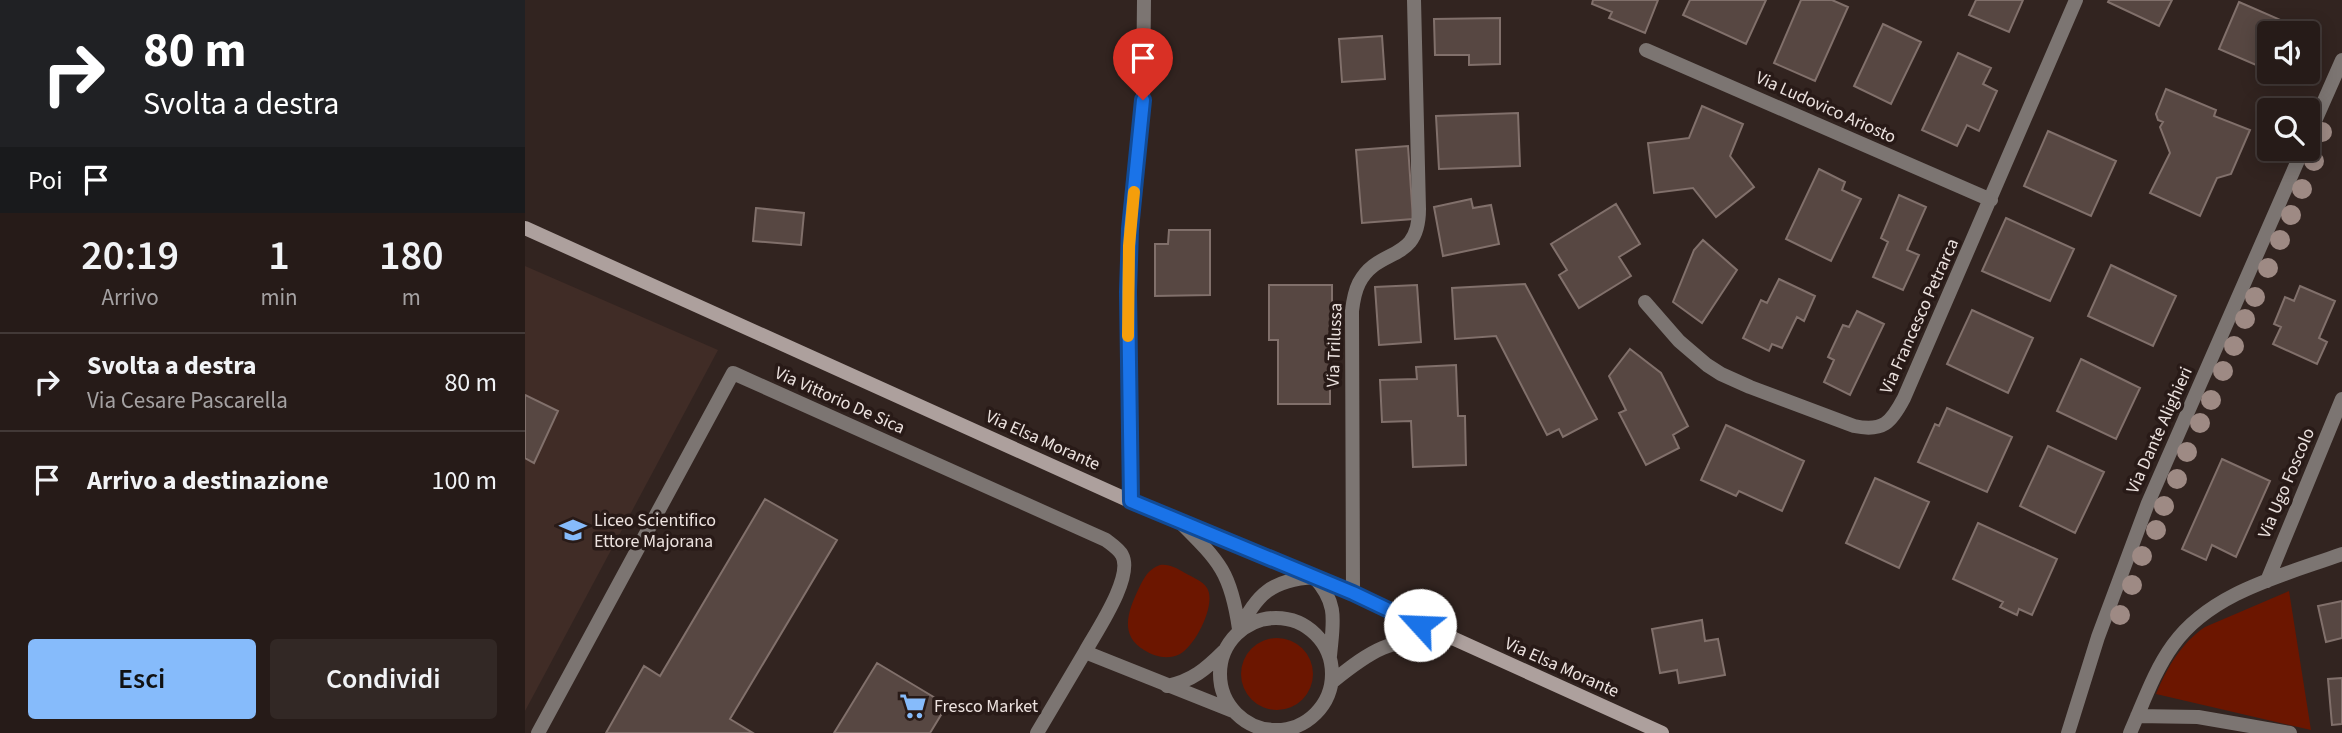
<!DOCTYPE html>
<html lang="it">
<style>
body{margin:0;font-family:"Source Sans 3",sans-serif;background:#322825;color:#f1f3f6;height:100vh;display:flex;flex-direction:column;font-size:26px;white-space:nowrap}
*{box-sizing:border-box;margin:0}
p{font-size:23px;color:#a4a1a2}
.icon{flex:none;width:38px;height:38px;fill:none;stroke:currentColor;stroke-width:2;stroke-linecap:round;stroke-linejoin:round}
.map{position:relative;flex:1;overflow:hidden}
.drawer{display:flex;flex-direction:column;background:#261b18;width:525px}
.drawer>*{flex:none}
.guide{background:#202124;color:#fff;overflow:hidden}
.buttons{position:absolute;left:1732px;top:21px;display:grid;gap:14px}
.buttons a{display:grid;place-items:center;width:63px;height:63px;border-radius:7px;background:#261b18;box-shadow:0 4px 18px #0003,0 0 0 2px #423937;font-size:35px}
.pin{position:absolute;display:grid;place-items:center;width:60px;height:60px;color:#fff;margin:-72px -30px;border-radius:50% 50% 50% 0;rotate:-45deg;box-shadow:0 0 7px #0007}
.pin .icon{rotate:45deg}
.me{position:absolute;width:77px;margin:-38px;rotate:295deg;stroke-linejoin:round;filter:drop-shadow(0 0 5px #0008)}
.turn{display:flex;align-items:center;gap:24px;height:147px;padding:0 28px;font-size:32px}
.turn .icon{width:91px;height:91px;stroke-width:2.5}
.turn b{display:block;font-size:49px;line-height:60px}
.then{display:flex;align-items:center;height:66px;padding:0 28px;background:#0003;gap:14px;font-size:26px}
.eta{display:flex;justify-content:space-evenly;align-items:center;height:119px;text-align:center}
.eta b{font-size:42px;font-weight:600;line-height:49px}
.primary-button{display:flex;gap:14px;margin-top:auto;padding:14px 28px}
.primary-button a{flex:1;height:80px;border-radius:7px;background:#86bbfb;color:#111;font-size:28px;font-weight:600;line-height:80px;text-align:center}
.primary-button a+a{background:#322825;color:#f1f3f6}
ul{padding:0;list-style:none}
li{display:flex;align-items:center;gap:21px;height:98px;padding:0 28px;border-top:2px solid #423937}
li div{flex:1}
li b{display:block;font-size:26px}
li em{font-style:normal}
main{display:flex;flex:1;min-height:0}
.map>svg:first-child{display:block}
.built{fill:#402c26}
.green{fill:#6c1600}
.building{fill:#574742;stroke:#81706b;stroke-width:2}
.lines{fill:none;stroke-linecap:round;stroke-linejoin:round}
.street{stroke:#7c7572;stroke-width:14}
.secondary{stroke:#ada09d;stroke-width:14}
.tree{fill:#9e8a84}
.route-casing{stroke:#114b97;stroke-width:18}
.route{stroke:#1a73e8;stroke-width:12}
.slow{stroke:#f59e0b;stroke-width:12}
.labels{text-anchor:middle;stroke-width:7;stroke-linejoin:round;paint-order:stroke}
.street-label{font-size:18px;fill:#ece2df;stroke:#281a17}
.poi-label{font-size:18px;fill:#ece2df;stroke:#281a17;text-anchor:start}
</style>
<main>
<section class="drawer">
<div class="guide">
<div class="turn"><svg class="icon" aria-label="right" viewBox="0 0 24 24"><path d="M7 20v-9h11M14 6l5 5-5 5"/></svg><div><b>80 m</b>Svolta a destra</div></div>
<div class="then">Poi<svg class="icon" aria-label="arrive" viewBox="0 0 24 24"><path d="M6 21V4h12l-3 4 3 4H6"/></svg></div>
</div>
<div class="eta">
<div><b>20:19</b><p>Arrivo</p></div>
<div><b>1</b><p>min</p></div>
<div><b>180</b><p>m</p></div>
</div>
<ul>
<li><svg class="icon" aria-label="right" viewBox="0 0 24 24"><path d="M7 20v-9h11M14 6l5 5-5 5"/></svg><div><b>Svolta a destra</b><p>Via Cesare Pascarella</p></div><em>80 m</em></li>
<li><svg class="icon" aria-label="arrive" viewBox="0 0 24 24"><path d="M6 21V4h12l-3 4 3 4H6"/></svg><div><b>Arrivo a destinazione</b></div><em>100 m</em></li>
</ul>
<div class="primary-button"><a>Esci</a><a>Condividi</a></div>
</section>
<div class="map">
<svg width="1817" height="733" viewBox="0 0 1817 733">
<rect width="100%" height="100%" fill="#322420"/>
<path class="built" d="M0,266L193,350L0,711Z"/>
<path class="green" d="M635,565C645,564 651,568 660,573C667,577 678,581 682,588C692,604 670,646 655,654C643,660 630,657 619,650C593,635 604,609 614,588C619,578 623,569 635,565Z
M1764,591L1786,730L1631,694C1642,668 1656,643 1680,627Z
M716 674a36 36 0 1 1 72 0a36 36 0 1 1-72 0Z"/>
<path class="building" d="M1068,0H1133L1120,33L1084,18L1087,12L1067,4Z
M1165,0H1241L1221,44L1158,15Z
M1276,0H1307L1323,7L1290,81L1249,63Z
M1451,0H1498L1484,32L1444,15Z
M1584,0H1647L1634,26L1583,2Z
M1714,2L1767,25L1763,33H1745V71L1694,49Z
M975,18V64L944,65V55H910L909,19Z
M1358,24L1396,42L1366,104L1329,86Z
M857,36L860,79L817,82L814,39Z
M1433,53L1466,68L1458,84L1472,91L1454,131L1442,125L1432,146L1397,130Z
M1641,89L1691,110L1689,116L1725,130L1706,174L1692,178L1675,216L1625,193L1645,153L1635,127L1638,122L1633,120L1631,114Z
M1177,106L1218,124L1205,156L1229,187L1191,217L1168,188L1129,193L1123,143L1164,138Z
M993,113L995,166L914,169L911,116Z
M1523,131L1591,161L1566,216L1499,186Z
M883,146L888,219L837,223L831,150Z
M1294,169L1320,182L1317,190L1336,199L1306,261L1261,239Z
M1374,195L1401,207L1382,250L1394,255L1378,290L1348,277L1363,242L1356,238Z
M946,199L948,208L966,205L974,244L918,256L909,207Z
M1091,204L1115,244L1094,257L1106,276L1054,308L1034,275L1042,270L1026,244Z
M231,208L279,213L276,245L228,241Z
M1481,218L1549,249L1525,301L1457,271Z
M644,230H685V295L630,296V244H643Z
M1178,240L1212,270L1177,323L1148,302L1169,250Z
M1586,265L1651,296L1628,346L1563,316Z
M1254,279L1290,296L1279,321L1272,317L1257,348L1247,344L1244,351L1218,338L1236,300L1242,303Z
M1000,284L1072,419L1038,437L1034,429L1022,435L971,336L930,339L927,288Z
M744,285H807V311H812V347H805V404H753V340H744Z
M892,285L896,342L854,345L850,287Z
M1775,286L1810,301L1794,338L1802,342L1792,364L1748,344L1756,327L1749,324L1760,297L1769,301Z
M1447,310L1508,338L1483,393L1422,364Z
M1332,311L1359,324L1325,395L1299,382L1309,360L1303,357L1318,325L1324,327Z
M1105,349L1136,373L1163,426L1148,435L1154,448L1121,465L1094,413L1101,410L1084,376Z
M1556,359L1615,388L1591,439L1532,411Z
M931,365L933,416H940L941,465L888,467L886,421L857,422L855,380L892,379L891,367Z
M0,395L33,411L9,463L0,458Z
M1422,408L1487,437L1462,492L1393,462L1410,424L1414,426Z
M1201,425L1279,461L1257,511L1214,491L1211,496L1176,480Z
M1523,446L1579,472L1550,533L1495,506Z
M1697,459L1745,481L1711,557L1687,545L1681,560L1657,549Z
M1350,478L1404,502L1374,568L1321,543Z
M240,499L312,540L205,719L228,733H81L119,666L135,676Z
M1453,523L1532,559L1507,615L1494,609L1492,615L1475,607L1478,602L1428,579Z
M1817,601V638L1801,642L1793,606Z
M1177,620L1180,641L1193,639L1200,675L1154,683L1152,670L1135,673L1127,629Z
M352,663L422,705L405,733H309Z
M1817,678V724L1807,725L1803,679Z"/>
<g class="lines">
<path class="street" d="M1121,50L1466,200
M1783,137L1817,60
M1120,302L1154,341L1182,365L1196,374L1225,387L1329,426C1358,432 1366,423 1379,398L1551,0
M605,501L603,292L605,229L618,100L619,0
M656,523C695,562 706,573 714,629
M1742,581L1817,399
M828,593L827,311C828,302 830,291 834,283C853,246 894,264 894,209L889,0
M695 674a56 56 0 1 1 112 0a56 56 0 1 1-112 0Z
M714,631C731,594 747,580 789,577C814,604 808,622 805,656
M807,682C850,647 862,642 917,635
M642,686C667,681 681,669 699,651
M1612,716L1673,717L1765,733
M13,733L208,373L581,540C586,544 594,549 597,555C609,577 571,632 560,652L708,711
M512,733L560,652
M1543,733L1573,637L1623,503L1778,149
M1605,733C1618,704 1629,671 1648,645C1686,592 1759,575 1817,554"/>
<path class="secondary" d="M0,228L605,501L828,593L1137,733"/>
</g>
<g class="tree">
<circle cx="1797" cy="132" r="10"/>
<circle cx="1789" cy="161" r="10"/>
<circle cx="1777" cy="189" r="10"/>
<circle cx="1766" cy="215" r="10"/>
<circle cx="1755" cy="240" r="10"/>
<circle cx="1743" cy="268" r="10"/>
<circle cx="1730" cy="297" r="10"/>
<circle cx="1720" cy="319" r="10"/>
<circle cx="1709" cy="346" r="10"/>
<circle cx="1698" cy="371" r="10"/>
<circle cx="1686" cy="400" r="10"/>
<circle cx="1675" cy="423" r="10"/>
<circle cx="1662" cy="452" r="10"/>
<circle cx="1652" cy="479" r="10"/>
<circle cx="1639" cy="506" r="10"/>
<circle cx="1631" cy="530" r="10"/>
<circle cx="1617" cy="556" r="10"/>
<circle cx="1607" cy="585" r="10"/>
<circle cx="1595" cy="615" r="10"/>
</g>
<g class="lines">
<defs>
<path id="route" d="M618,100L605,229L603,292L606,501L828,593L895,625"/>
</defs>
<use href="#route" class="route-casing"/>
<use href="#route" class="route"/>
<path class="slow" d="M603,336L604,246L609,192"/>
</g>
<defs>
<symbol id="school-bare" viewBox="-9 -9 18 18"><path d="M0-5L7-2L0 1L-7-2ZM-4 1L0 2.5L4 1V4Q0 6-4 4Z" fill="#86bbfb" stroke="#281a17" stroke-width="2.5" paint-order="stroke"/></symbol>
<symbol id="supermarket-bare" viewBox="-9 -9 18 18"><path d="M-6-5.5h2.5l.6 2H6L4.5 2H-2.5L-4.4-4H-6ZM-1.5 3.2a1.3 1.3 0 1 0 .1 0ZM3 3.2a1.3 1.3 0 1 0 .1 0Z" fill="#86bbfb" stroke="#281a17" stroke-width="2.5" paint-order="stroke"/></symbol>
</defs>
<g fill-rule="evenodd">
<use href="#school-bare" x="29" y="511" width="38" height="38"/>
<use href="#supermarket-bare" x="369" y="687" width="38" height="38"/>
</g>
<g class="labels">
<g class="street-label">
<text transform="translate(1301 107) rotate(24)" y="6">Via Ludovico Ariosto</text>
<text transform="translate(1394 316) rotate(-66)" y="6">Via Francesco Petrarca</text>
<text transform="translate(809 345) rotate(-88)" y="6">Via Trilussa</text>
<text transform="translate(315 400) rotate(24)" y="6">Via Vittorio De Sica</text>
<text transform="translate(1634 430) rotate(-66)" y="6">Via Dante Alighieri</text>
<text transform="translate(518 440) rotate(24)" y="6">Via Elsa Morante</text>
<text transform="translate(1761 483) rotate(-67)" y="6">Via Ugo Foscolo</text>
<text transform="translate(1037 667) rotate(24)" y="6">Via Elsa Morante</text>
</g>
<g class="poi-label">
<text x="69" y="526">Liceo Scientifico<tspan x="69" dy="21">Ettore Majorana</tspan></text>
<text x="409" y="712">Fresco Market</text>
</g>
</g>
</svg>
<div class="buttons">
<a><svg class="icon" aria-label="sound" viewBox="0 0 24 24"><path d="M4 9h4l5-4v14l-5-4H4zM17 9q2 3 0 6"/></svg></a>
<a><svg class="icon" aria-label="search" viewBox="0 0 24 24"><circle cx="10" cy="10" r="6"/><path d="M15 15l6 6"/></svg></a>
</div>
<div class="pin" style="left:618px;top:100px;background:#d93025"><svg class="icon" aria-label="arrive" viewBox="0 0 24 24"><path d="M6 21V4h12l-3 4 3 4H6"/></svg></div>
<svg class="me" style="left:895px;top:625px" viewBox="-20 -20 40 40"><circle r="19" fill="#fff"/><path d="M0-13L10 11 0 6-10 11z" fill="#1a73e8"/></svg>
</div>
</main>
